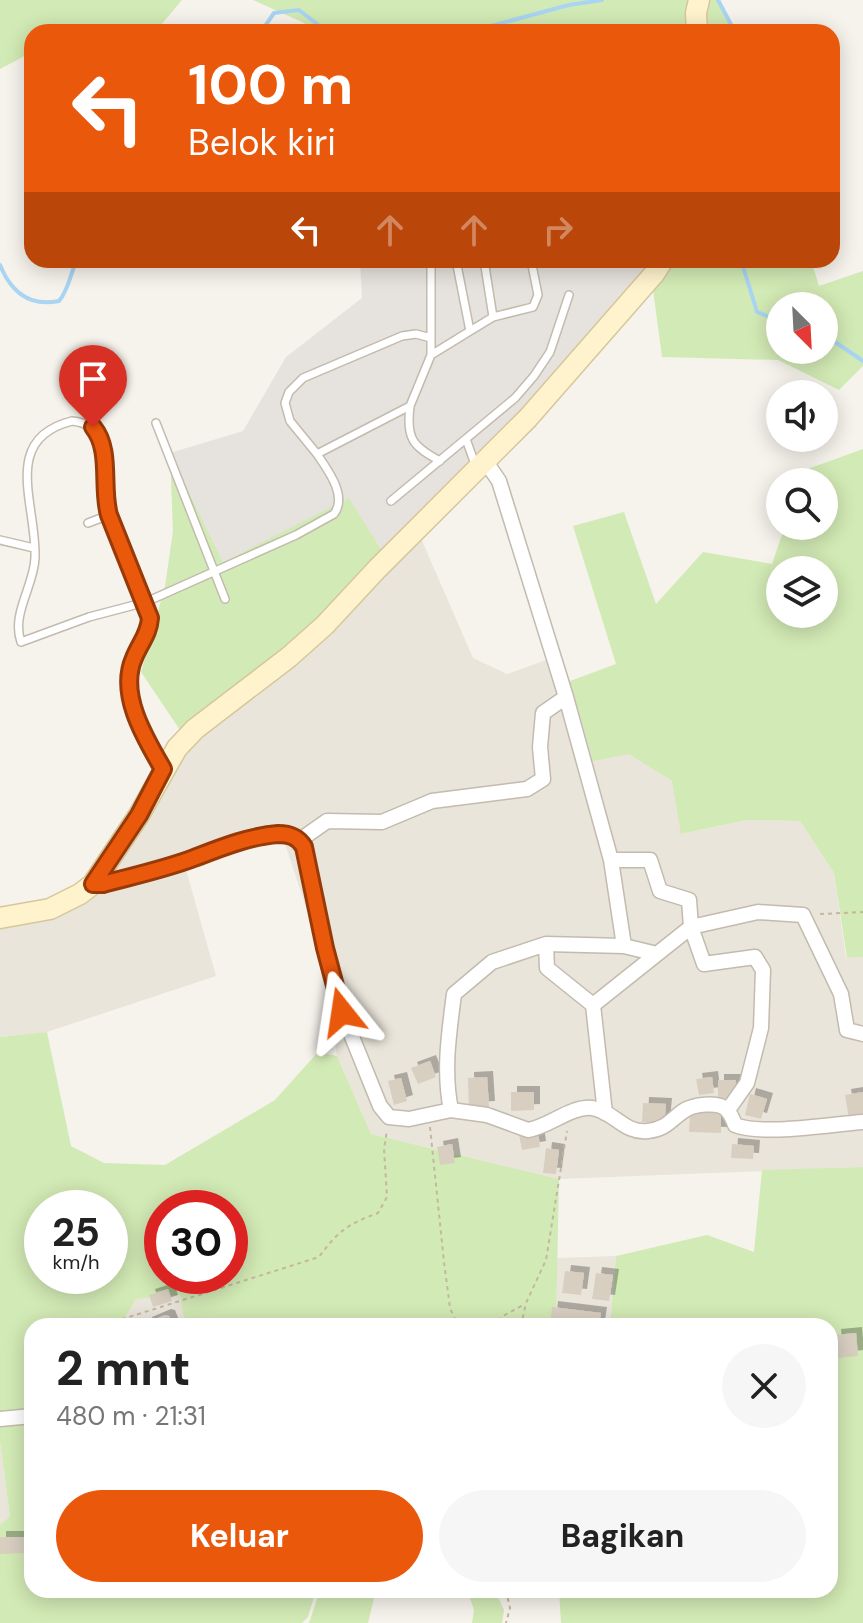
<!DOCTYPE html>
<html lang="id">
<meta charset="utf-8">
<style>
body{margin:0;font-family:"DM Sans",sans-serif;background:#f6f6f6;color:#222;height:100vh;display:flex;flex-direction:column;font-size:30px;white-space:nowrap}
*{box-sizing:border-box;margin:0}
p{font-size:26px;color:#767676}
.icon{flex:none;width:44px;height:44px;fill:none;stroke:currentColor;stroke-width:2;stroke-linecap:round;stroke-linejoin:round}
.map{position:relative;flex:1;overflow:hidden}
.details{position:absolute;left:24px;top:1318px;width:814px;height:280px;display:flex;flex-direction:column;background:#fff;border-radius:24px;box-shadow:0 4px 20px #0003}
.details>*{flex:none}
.banner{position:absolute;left:24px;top:24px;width:816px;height:244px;border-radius:24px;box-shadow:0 4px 20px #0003;background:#ea580c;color:#fff;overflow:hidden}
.needle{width:52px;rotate:156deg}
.controls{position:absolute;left:766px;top:292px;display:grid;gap:16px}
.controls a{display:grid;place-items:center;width:72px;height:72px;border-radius:50%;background:#fff;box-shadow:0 4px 20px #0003;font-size:40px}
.speed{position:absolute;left:24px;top:1190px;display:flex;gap:16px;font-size:40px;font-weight:700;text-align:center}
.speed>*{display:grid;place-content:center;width:104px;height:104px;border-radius:50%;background:#fff;box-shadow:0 4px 20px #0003;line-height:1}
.speed small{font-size:20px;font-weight:400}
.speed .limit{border:12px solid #d22;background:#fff;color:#111}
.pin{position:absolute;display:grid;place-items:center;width:68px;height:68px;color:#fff;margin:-82px -34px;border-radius:50% 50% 50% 0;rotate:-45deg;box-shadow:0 0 8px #0007}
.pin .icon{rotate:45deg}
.me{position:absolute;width:88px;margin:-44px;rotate:345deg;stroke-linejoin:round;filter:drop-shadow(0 0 6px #0008)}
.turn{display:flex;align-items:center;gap:28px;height:168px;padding:0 32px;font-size:36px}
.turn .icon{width:104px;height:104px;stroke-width:2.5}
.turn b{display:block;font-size:56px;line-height:68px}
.lanes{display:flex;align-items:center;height:76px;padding:0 32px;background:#0003;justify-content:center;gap:40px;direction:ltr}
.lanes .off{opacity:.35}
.round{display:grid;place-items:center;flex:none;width:84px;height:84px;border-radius:42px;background:#f6f6f6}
.overview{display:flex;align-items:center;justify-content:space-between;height:136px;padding:0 32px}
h1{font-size:48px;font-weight:700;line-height:60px}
.cta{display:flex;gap:16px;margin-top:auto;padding:16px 32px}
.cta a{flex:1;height:92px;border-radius:48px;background:#ea580c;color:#fff;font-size:32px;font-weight:700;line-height:92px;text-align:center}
.cta a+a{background:#f6f6f6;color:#222}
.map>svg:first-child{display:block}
.residential{fill:#eae5da}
.industrial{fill:#e6e2dd}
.green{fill:#d2eab5;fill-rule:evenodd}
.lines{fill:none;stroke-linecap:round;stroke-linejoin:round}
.stream{stroke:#a9d4f2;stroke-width:4}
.building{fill:#d8cfc1;filter:url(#shadow)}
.lane-casing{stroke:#c2bbae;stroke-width:10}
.street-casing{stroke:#c2bbae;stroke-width:17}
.secondary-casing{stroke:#d6c79b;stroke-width:23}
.path{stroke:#c4b79f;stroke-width:2;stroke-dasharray:4 4;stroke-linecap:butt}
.lane{stroke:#fff;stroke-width:7}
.street{stroke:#fff;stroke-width:14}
.secondary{stroke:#fff3cd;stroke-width:20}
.route-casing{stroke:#983908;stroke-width:20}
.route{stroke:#ea580c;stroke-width:14}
</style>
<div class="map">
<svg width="863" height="1623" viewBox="0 0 863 1623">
<defs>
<filter id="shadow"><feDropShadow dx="6" dy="-6" stdDeviation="0" flood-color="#0004"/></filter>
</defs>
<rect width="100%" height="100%" fill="#f6f3ec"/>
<path class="residential" d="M416,527L473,658L507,674L557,656L570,681L593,760L629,753L673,782L682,834L747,820L800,821L834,873L846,958L863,957V1167L559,1179L371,1134L337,1056L319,946L281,832L185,866L216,976L47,1032L0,1037V915L49,910L96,875L184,736Z
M616,1256L610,1326H556L557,1258Z
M180,1295L185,1326H120L136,1299Z
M0,1442L10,1516L0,1525Z"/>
<path class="industrial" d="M360,260H649L652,285L386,557L349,499L223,562L170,453L243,431L286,357L362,298Z"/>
<path class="green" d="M0,0H182L155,32H32V52L0,69Z
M253,0H717L733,32H310L304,23Z
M649,260H811L819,286L863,271V366L839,390L778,360L662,357ZM780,306H824V350H780Z
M863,449V957L847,958L834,873L800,821L747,820L681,834L672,781L629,754L593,761L570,681L616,664L573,526L624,512L656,604L703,552L772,564L785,526H824V482H801L805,470ZM780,570H824V614H780Z
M170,453L223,562L349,498L386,557L294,656L184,736L141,672L165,586L173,531Z
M47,1032L71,1146L104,1163L165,1165L275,1100L318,1052L337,1056L371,1134L559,1179L556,1326H445L421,1322L419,1326H185L180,1295L136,1299L120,1326H32V1342H27L32,1379V1590H316L308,1617L302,1623H0V1525L10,1516L0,1442V1037ZM42,1208H110V1276H42ZM162,1208H230V1276H162Z
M863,1167V1623H561L559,1590H830V1326H610L616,1256L707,1235L754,1252L762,1170Z
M320,1590H376L368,1623H309Z
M467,1590H495L504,1610L502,1623H472L474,1610Z"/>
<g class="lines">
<path class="stream" d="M718,0L735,32
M261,32L274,13L299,10L322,28L323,32
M468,32L569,5L602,0
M741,260L757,312L780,321
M0,265C11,292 30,307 59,301C69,289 70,274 77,260
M824,338L835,342L863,361"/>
</g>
<path class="building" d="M430,1061L436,1077L418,1084L411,1068Z
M487,1077L489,1107L469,1108L468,1078Z
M712,1077L714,1093L699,1095L696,1079Z
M401,1078L407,1101L394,1105L388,1081Z
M718,1080H736L735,1098H718Z
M511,1092H534V1110L511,1111Z
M863,1092V1116L849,1119L845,1095Z
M750,1094L767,1099L761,1119L745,1115Z
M643,1103L666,1104L664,1124L642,1122Z
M690,1112L721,1113V1133L689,1132Z
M538,1132L540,1147L522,1150L519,1135Z
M452,1144L455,1163L440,1165L437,1147Z
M732,1144L754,1146L753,1159L731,1158Z
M546,1148L559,1150L556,1174L543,1173Z
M565,1271L584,1273L581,1295L562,1293Z
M596,1273L613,1275L609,1301L592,1299Z
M168,1289L172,1301L153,1307L149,1295Z
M552,1307L601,1313L599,1326H550Z
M165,1315L169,1316L173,1326H147L146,1323Z
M856,1333L858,1356L837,1358L835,1335Z
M0,1537H25V1553L0,1554Z"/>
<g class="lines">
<defs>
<path id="lane" d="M456,260L470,331L493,317L533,307L538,295L531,260
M484,260L493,317
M431,355L470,331
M410,406C406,438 412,446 440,461
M72,421C118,425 100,482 109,515L146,602L89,617L21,642C11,614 34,586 35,558C37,505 0,439 72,421Z
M156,423L225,599
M466,439L476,467
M317,454L290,421L285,403L289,392L303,378L402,336L416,334L431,338
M391,501L515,398L534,376L550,352L569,295
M88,523L109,515
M0,540L34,548
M162,769C147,742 124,706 129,673C134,641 156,639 146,602L296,535L334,514C348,496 327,469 317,454L410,406L431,355V260"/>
<path id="street" d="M300,840L327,821L382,822L432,801L527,789L543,779L540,747L543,713L566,697
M611,860H650L660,891L689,900L691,927L704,964L755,957L763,970L761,1028L747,1083L728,1110
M93,884H103C133,876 165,869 194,858C220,848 250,836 278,835C290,834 298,837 304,847L325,948L342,1012L380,1106L389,1117L409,1119L451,1110L487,1115L528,1130C549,1127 570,1106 592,1108C614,1111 624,1134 648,1131C667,1129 671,1119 685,1110C693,1105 718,1101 726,1109C730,1113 733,1119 735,1125C762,1136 832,1124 863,1122
M546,944L547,968L593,1005L605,1113
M624,946L657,954L691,927L758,912L803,915L841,994L847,1030L863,1034
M593,1005L657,954
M451,1110C443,1071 449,1033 454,994L492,962L546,944L624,946L611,860L566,697L499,481L486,462
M0,1419L32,1416"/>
<path id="secondary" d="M697,32L696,13L699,0
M0,918L50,909L80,894L93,884L139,815L177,748L195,729L289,657L325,625L377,569L528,418L654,274L663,260"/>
</defs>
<use href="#lane" class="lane-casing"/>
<use href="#street" class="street-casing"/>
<use href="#secondary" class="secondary-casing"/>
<path class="path" d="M820,914L863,912
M430,1127L444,1262L450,1308L458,1326
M108,1326L110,1323L319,1257C338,1231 348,1224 378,1213L387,1197L384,1149L387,1130
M492,1326L503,1316L525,1304
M521,1326L526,1303L546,1260L567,1131
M506,1590L510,1608L506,1623"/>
<use href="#lane" class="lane"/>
<use href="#street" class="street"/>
<use href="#secondary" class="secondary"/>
</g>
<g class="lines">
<defs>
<path id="route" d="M93,427C112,450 101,487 109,515L150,618C149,634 140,643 134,658C118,694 145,738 163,769L139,815L93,884H103C133,876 165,869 194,858C220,848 250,836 278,834C290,834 298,837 304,847L325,948L342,1012"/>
</defs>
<use href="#route" class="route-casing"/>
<use href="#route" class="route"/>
</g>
</svg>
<div class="controls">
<a><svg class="needle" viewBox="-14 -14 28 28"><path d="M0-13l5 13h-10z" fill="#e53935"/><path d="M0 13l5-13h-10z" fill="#767676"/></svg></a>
<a><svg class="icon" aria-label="sound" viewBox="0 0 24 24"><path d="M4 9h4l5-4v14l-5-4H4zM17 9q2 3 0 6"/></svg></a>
<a><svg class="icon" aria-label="search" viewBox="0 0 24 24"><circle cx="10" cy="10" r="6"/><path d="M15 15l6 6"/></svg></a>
<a><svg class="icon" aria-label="layers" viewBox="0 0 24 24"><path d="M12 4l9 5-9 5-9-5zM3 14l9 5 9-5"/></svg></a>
</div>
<div class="speed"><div>25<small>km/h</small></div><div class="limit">30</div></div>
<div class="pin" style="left:93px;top:427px;background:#d93025"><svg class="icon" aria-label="arrive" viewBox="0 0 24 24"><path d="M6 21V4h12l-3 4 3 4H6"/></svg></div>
<svg class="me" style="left:342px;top:1012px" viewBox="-20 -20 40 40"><path d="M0-17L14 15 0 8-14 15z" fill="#ea580c" stroke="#fff" stroke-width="4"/></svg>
<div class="banner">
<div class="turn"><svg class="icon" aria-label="left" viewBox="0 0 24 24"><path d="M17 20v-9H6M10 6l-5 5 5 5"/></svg><div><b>100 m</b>Belok kiri</div></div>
<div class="lanes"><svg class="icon" aria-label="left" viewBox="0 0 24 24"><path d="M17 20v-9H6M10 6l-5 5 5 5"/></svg><svg class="icon off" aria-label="ahead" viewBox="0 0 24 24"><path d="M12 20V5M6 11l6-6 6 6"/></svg><svg class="icon off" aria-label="ahead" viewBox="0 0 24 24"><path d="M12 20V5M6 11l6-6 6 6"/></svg><svg class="icon off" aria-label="right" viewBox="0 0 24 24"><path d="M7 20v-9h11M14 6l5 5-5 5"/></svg></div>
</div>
<section class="details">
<div class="overview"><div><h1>2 mnt</h1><p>480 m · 21:31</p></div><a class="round"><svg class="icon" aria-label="close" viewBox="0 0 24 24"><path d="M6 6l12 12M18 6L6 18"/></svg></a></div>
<div class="cta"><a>Keluar</a><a>Bagikan</a></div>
</section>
</div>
